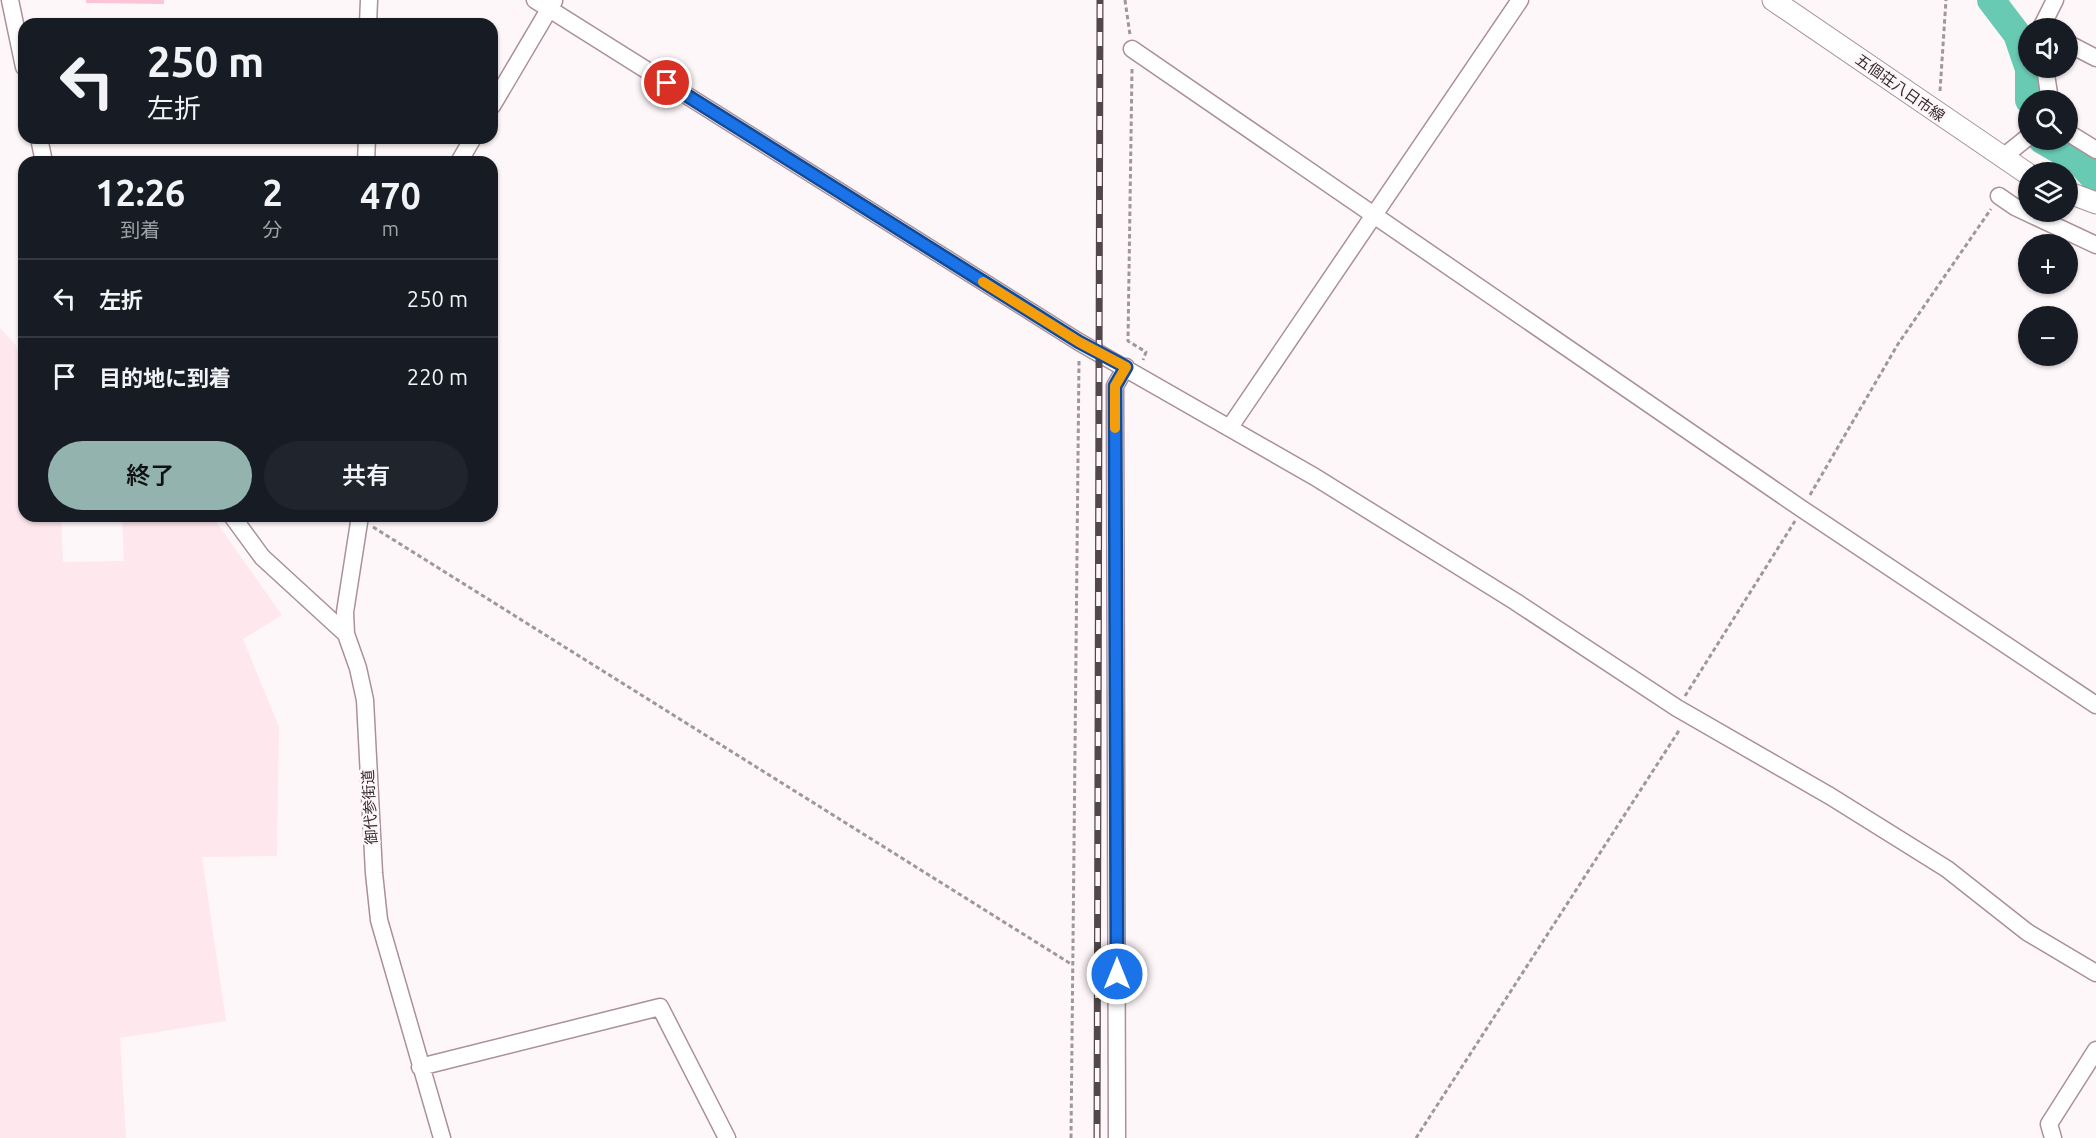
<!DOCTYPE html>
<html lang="ja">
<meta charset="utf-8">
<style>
body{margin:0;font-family:Ubuntu,"Noto Sans JP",sans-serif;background:#20242c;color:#f1f3f6;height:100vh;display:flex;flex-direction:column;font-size:22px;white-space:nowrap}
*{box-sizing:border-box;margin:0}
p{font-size:20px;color:#9ea1a6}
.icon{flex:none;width:33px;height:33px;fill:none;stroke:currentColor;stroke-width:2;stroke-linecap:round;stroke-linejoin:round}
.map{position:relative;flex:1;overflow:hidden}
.drawer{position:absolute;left:18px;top:156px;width:480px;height:366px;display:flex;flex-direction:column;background:#171b24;border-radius:18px;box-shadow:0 2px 4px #0004}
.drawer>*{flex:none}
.top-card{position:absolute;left:18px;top:18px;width:480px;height:126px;border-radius:18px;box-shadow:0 2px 4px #0004;background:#171b24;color:#f1f3f6;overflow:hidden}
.tools{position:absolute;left:2018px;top:18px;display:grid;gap:12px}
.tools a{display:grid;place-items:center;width:60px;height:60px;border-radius:50%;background:#171b24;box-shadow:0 2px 4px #0004;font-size:30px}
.pin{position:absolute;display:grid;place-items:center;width:51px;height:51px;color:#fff;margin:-26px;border:3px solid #fff;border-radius:50%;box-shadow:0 2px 6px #0007}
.me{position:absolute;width:66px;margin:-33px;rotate:0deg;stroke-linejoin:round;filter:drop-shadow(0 0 4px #0008)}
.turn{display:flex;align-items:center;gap:21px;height:126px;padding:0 30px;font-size:27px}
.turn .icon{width:78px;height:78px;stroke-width:2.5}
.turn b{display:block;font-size:42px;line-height:51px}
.eta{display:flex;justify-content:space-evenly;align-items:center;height:102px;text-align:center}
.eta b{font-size:36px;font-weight:600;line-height:42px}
.button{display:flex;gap:12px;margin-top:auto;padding:12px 30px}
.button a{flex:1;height:69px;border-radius:36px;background:#92b3ae;color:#111;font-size:24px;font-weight:600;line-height:69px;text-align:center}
.button a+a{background:#20242c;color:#f1f3f6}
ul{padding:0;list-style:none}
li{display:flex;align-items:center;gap:18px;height:78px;padding:0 30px;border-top:2px solid #363941}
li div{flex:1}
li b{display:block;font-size:22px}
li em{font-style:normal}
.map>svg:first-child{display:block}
.built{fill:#fee7ed}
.green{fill:#fbc5d6}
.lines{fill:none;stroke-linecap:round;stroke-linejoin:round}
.river{stroke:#69cab4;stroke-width:28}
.minor-casing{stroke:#ab9098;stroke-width:19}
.major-casing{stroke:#ab9098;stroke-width:23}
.path{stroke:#a0979a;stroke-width:3;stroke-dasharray:4.5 3;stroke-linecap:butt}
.minor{stroke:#fff;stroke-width:16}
.major{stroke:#fff;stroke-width:21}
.rail-casing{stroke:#52474a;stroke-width:7}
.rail{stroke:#fef7f9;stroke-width:4.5;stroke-dasharray:14;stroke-linecap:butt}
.route-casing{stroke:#114b97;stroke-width:15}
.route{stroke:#1a73e8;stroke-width:10}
.slow{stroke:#f59e0b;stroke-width:10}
.labels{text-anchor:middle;stroke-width:5;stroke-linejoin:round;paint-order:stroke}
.street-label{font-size:15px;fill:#352a2d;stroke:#fef7f9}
</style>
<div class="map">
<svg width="2096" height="1138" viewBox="0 0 2096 1138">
<rect width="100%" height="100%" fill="#fef7f9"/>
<path class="built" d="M0,328L15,344L24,368V516H61L63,562L124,561L122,516H212L282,615L243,639L279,727L277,856L202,857L226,1021L120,1038L126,1138H0Z"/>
<path class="green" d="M86,0H164V4L86,3Z"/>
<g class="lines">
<path class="river" d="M1991,0L2017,34L2028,66
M2029,100V68
M2042,140L2080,162L2096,180"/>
<defs>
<path id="minor" d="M10,0L24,67
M535,0L1079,342L1315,477L1516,602L1677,708L1830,796L1947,869L2027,932L2096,973
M368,24L369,0
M2041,28L2055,0
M2067,43L2096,58
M1132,49L1802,509L2096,705
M2045,68L2050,100
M492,106L554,1
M2067,132L2096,150
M39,138L44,162
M2003,157L2028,137
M366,162L367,138
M459,162L473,138
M1999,196L2015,207L2096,245
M1230,427L1520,0
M232,516L262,557L346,634L358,668L365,700L374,873L379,920L442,1138
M346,634L345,612L360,516
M420,1067L660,1007L727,1138
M1117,1138L1115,386L1126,367
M2053,1138L2049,1124L2096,1050"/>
<path id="major" d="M1773,0L2028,174
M2067,192L2096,203"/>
</defs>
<use href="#minor" class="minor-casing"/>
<use href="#major" class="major-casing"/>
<path class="path" d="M1125,0L1130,35
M1132,69L1128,341L1146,352L1143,360
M1940,91L1946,0
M1810,495L1898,344L1991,209
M373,527L1071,964
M1685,696L1795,521
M1071,1138L1079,360
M1416,1138L1680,729"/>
<use href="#minor" class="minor"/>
<use href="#major" class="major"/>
<defs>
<path id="rail" d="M1097,1138L1100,0"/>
</defs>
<use href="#rail" class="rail-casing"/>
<use href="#rail" class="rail"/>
</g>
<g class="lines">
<defs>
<path id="route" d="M667,83L1079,342L1126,367L1115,386L1117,974"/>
</defs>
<use href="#route" class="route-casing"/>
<use href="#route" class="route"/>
<path class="slow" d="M983,282L1079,342L1126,367L1115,386V428"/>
</g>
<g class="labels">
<g class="street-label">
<text transform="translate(1900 88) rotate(35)" y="5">五個荘八日市線</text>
<text transform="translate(370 807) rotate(-93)" y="5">御代参街道</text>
</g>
</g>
</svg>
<div class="tools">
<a><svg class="icon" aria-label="sound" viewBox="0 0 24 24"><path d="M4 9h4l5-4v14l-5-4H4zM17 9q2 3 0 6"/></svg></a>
<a><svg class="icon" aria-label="search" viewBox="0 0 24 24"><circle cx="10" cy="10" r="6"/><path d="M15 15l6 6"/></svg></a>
<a><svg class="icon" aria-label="layers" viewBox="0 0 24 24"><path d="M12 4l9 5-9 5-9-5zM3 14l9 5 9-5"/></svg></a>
<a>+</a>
<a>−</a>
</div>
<div class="pin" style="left:667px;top:83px;background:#d93025"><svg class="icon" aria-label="arrive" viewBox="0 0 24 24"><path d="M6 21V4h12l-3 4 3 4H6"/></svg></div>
<svg class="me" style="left:1117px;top:974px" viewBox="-20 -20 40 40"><circle r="17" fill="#1a73e8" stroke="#fff" stroke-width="3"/><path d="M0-11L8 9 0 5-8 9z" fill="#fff"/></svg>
<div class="top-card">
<div class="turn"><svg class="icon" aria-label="left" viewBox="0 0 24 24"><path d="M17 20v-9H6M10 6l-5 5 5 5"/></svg><div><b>250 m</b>左折</div></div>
</div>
<section class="drawer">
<div class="eta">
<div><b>12:26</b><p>到着</p></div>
<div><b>2</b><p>分</p></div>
<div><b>470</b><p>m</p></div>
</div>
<ul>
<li><svg class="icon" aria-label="left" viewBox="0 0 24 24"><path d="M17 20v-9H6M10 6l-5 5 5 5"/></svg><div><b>左折</b></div><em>250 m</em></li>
<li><svg class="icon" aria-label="arrive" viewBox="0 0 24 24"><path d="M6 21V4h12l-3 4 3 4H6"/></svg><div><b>目的地に到着</b></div><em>220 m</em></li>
</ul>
<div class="button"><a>終了</a><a>共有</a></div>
</section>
</div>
